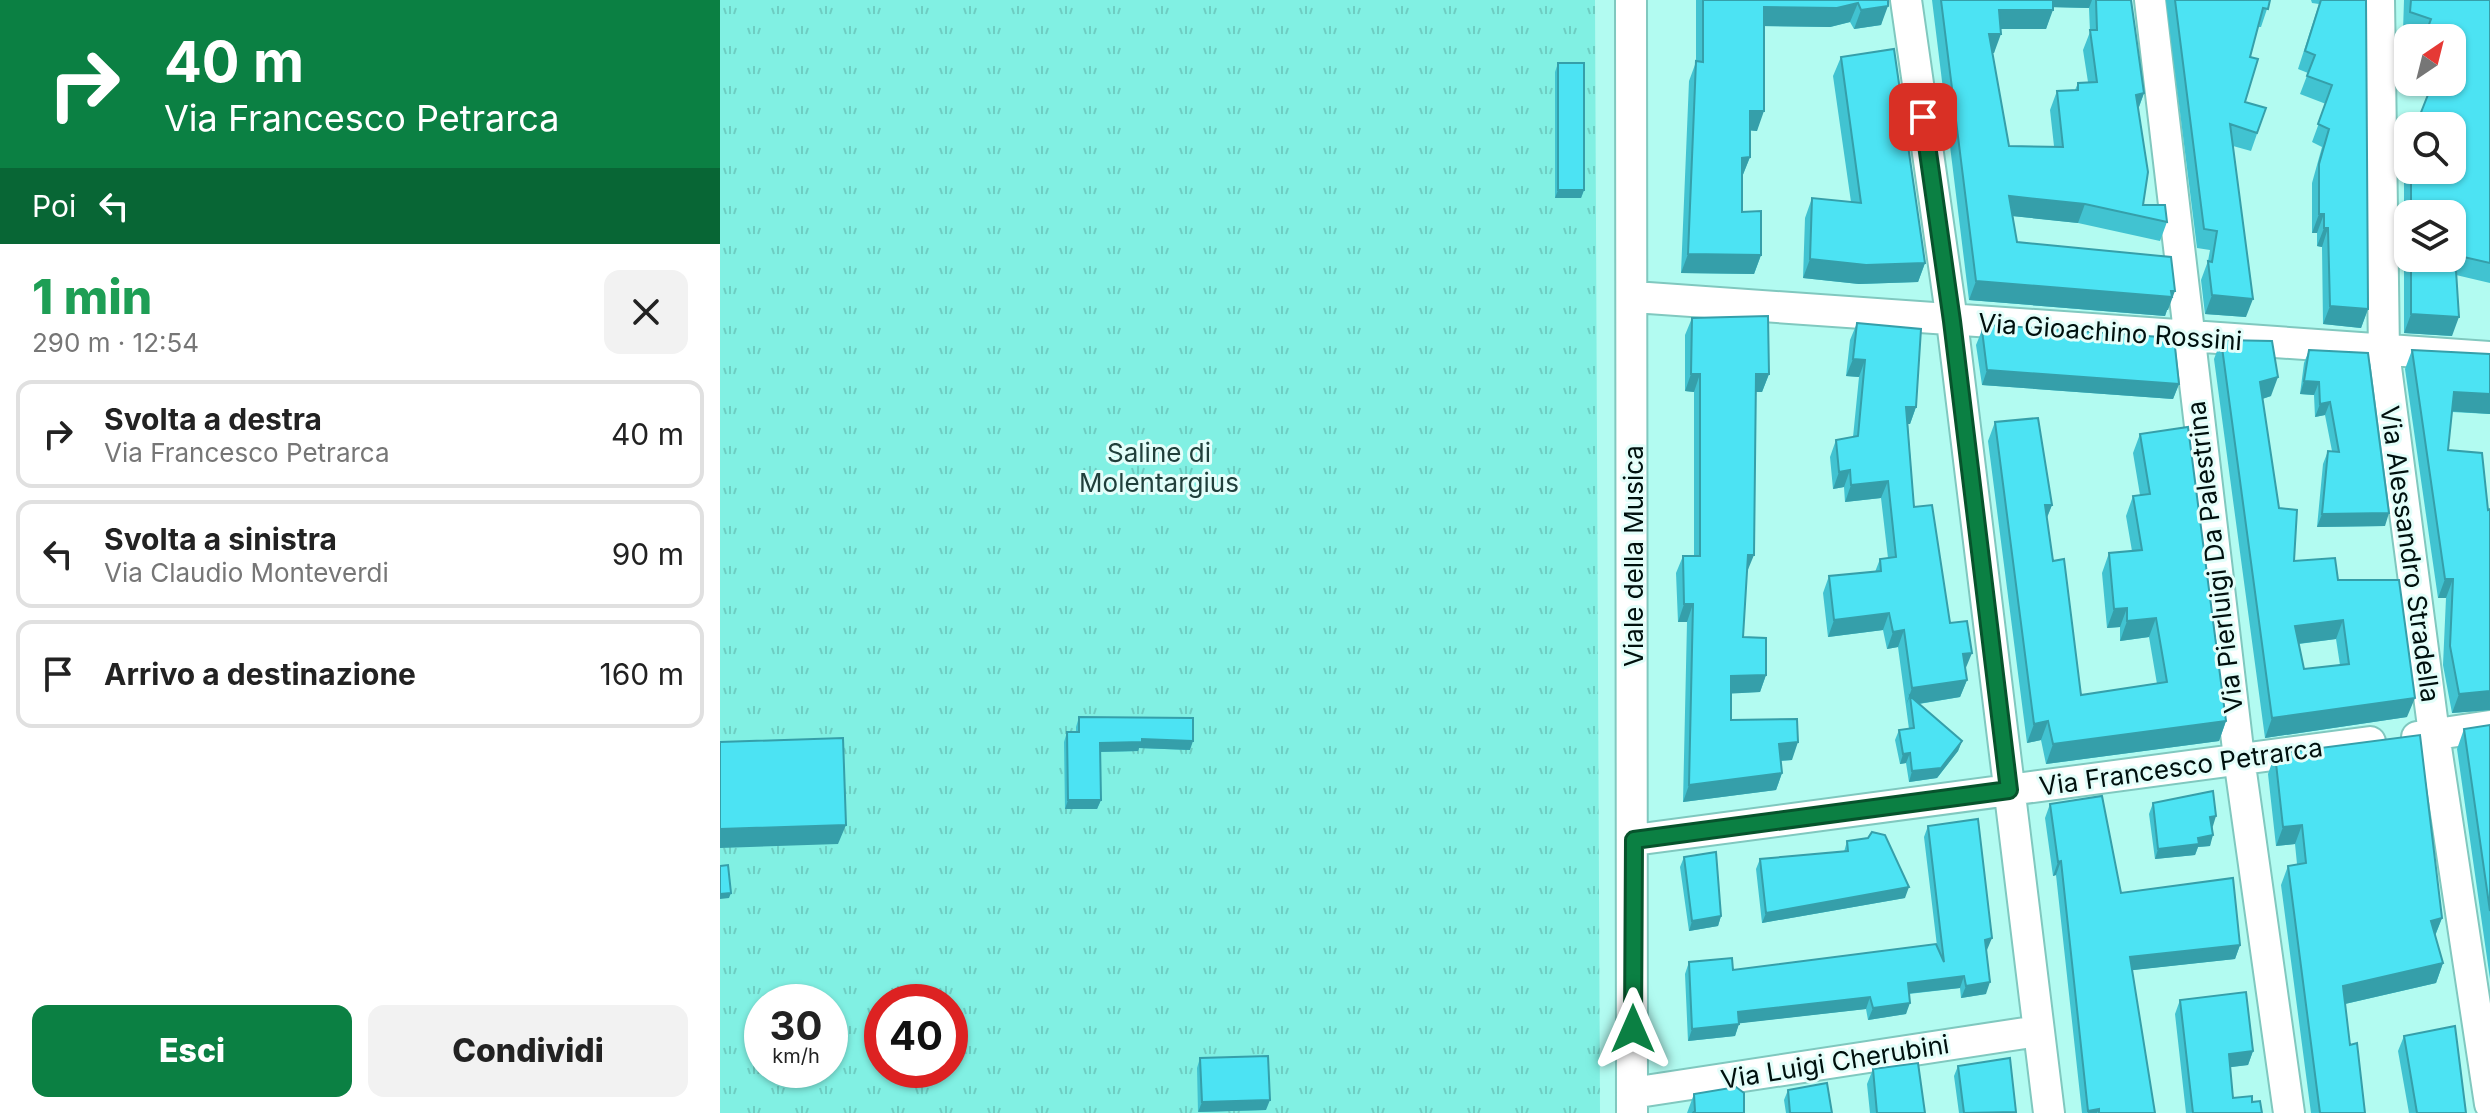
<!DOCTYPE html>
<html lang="it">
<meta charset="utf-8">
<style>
body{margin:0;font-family:Inter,sans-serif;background:#f2f2f2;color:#222;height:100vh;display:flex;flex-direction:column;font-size:30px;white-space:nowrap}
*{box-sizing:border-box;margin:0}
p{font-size:26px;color:#767676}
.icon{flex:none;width:44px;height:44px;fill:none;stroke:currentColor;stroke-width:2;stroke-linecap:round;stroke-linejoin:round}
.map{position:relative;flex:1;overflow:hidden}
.drawer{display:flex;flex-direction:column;background:#fff;width:720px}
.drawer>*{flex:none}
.hud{background:#0b8043;color:#fff;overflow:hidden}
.needle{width:52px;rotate:35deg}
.controls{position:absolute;left:1674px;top:24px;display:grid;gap:16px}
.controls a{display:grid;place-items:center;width:72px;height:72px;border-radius:16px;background:#fff;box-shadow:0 2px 6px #0004;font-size:40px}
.speed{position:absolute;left:24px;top:984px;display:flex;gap:16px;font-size:40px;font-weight:700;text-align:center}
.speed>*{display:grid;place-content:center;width:104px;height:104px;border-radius:50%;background:#fff;box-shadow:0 2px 6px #0004;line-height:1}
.speed small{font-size:20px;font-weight:400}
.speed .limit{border:12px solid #d22;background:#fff;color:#111}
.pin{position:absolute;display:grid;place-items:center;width:68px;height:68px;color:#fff;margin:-34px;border-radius:16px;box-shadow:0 4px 12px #0006}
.me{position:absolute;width:88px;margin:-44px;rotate:0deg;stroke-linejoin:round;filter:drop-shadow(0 0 6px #0008)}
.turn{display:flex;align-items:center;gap:28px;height:168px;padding:0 32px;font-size:36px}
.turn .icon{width:104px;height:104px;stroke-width:2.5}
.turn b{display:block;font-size:56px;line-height:68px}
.then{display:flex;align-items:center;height:76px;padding:0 32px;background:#0003;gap:16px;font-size:30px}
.round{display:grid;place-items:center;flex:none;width:84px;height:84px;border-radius:16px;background:#f2f2f2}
.summary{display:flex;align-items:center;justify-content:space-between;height:136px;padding:0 32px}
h1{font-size:48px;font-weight:800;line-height:60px;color:#1e9e55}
.button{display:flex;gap:16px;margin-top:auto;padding:16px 32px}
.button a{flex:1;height:92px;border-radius:16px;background:#0b8043;color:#fff;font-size:32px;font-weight:800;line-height:92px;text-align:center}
.button a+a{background:#f2f2f2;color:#222}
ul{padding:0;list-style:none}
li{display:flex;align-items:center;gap:24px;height:108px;margin:0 16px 12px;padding:0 16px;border:4px solid #e0e0e0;border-radius:16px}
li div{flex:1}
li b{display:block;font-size:30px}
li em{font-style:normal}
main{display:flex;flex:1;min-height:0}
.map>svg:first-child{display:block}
.park{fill:url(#park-tufts);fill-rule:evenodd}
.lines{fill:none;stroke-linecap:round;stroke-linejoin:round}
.minor-casing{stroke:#80c8bf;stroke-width:34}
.minor{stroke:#fff;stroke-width:30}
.wall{fill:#41c3d1;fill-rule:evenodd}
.shaded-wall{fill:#359faa}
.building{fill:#4ce3f3;stroke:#359faa;stroke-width:2;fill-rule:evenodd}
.route-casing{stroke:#07532c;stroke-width:20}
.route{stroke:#0b8043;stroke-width:14}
.labels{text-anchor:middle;stroke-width:6;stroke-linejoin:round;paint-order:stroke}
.street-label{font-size:26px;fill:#00100e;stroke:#e3fefa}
.park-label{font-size:26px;fill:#203f3b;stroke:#e3fefa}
</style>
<main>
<section class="drawer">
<div class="hud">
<div class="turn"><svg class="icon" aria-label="right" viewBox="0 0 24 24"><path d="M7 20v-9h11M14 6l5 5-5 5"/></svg><div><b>40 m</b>Via Francesco Petrarca</div></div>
<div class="then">Poi<svg class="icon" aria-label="left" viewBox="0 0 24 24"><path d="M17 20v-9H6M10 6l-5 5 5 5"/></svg></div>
</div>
<div class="summary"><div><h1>1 min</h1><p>290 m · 12:54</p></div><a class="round"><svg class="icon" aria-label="close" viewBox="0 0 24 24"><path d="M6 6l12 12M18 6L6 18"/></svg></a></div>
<ul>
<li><svg class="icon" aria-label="right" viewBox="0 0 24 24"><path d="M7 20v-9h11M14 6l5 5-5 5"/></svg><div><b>Svolta a destra</b><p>Via Francesco Petrarca</p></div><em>40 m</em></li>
<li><svg class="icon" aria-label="left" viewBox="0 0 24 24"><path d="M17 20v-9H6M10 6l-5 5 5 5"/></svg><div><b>Svolta a sinistra</b><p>Via Claudio Monteverdi</p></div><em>90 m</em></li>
<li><svg class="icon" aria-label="arrive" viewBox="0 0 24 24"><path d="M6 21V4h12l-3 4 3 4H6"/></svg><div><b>Arrivo a destinazione</b></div><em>160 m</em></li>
</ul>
<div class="button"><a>Esci</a><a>Condividi</a></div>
</section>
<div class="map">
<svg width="1770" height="1113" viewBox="0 0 1770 1113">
<defs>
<pattern id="park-tufts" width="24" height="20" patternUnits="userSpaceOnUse" patternTransform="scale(2)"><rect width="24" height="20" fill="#81f0e3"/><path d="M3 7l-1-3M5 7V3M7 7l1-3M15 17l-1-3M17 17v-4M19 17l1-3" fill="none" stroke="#6ecdc2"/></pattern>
</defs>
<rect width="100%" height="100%" fill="#b2fbf1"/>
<path class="park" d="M0,0H875L880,1113H0ZM42,1002H110V1070H42ZM162,1002H230V1070H162Z"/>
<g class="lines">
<defs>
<path id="minor" d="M911,0L912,1113
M1186,0L1232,321L1329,1113
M1430,0L1519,758L1569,1113
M1659,0L1664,352L1714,734L1770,1104
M914,297L1770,357
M1697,737L1770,726
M914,840L1650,742
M912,1093L1318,1031"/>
</defs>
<use href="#minor" class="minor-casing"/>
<use href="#minor" class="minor"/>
</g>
<path class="wall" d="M976,0H1168L1161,25L1134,29L1130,22L1110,27L1044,26L1037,131L1030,130V157L1022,177V212L1041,255L1034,274L961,273L969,81L976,62Z
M1212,0H1411L1424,93L1418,110L1423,205L1447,222L1440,241L1358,223L1293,216L1297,242L1448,310H1447L1445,316L1249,300ZM1333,7L1369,8L1370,32L1363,50L1368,82L1358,83L1355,90L1337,91L1330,110L1334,146H1289L1272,53H1274L1280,29H1326Z
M1446,0H1550L1541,27H1538L1530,57L1525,102L1546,108L1531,151L1513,146L1526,317L1485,314L1481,280L1488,261L1490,250L1477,248Z
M1591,0H1646L1648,309L1641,328L1603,324L1602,247L1597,246V233H1592V183L1602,147L1592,142L1606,104L1580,94L1588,73L1578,69L1599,4L1592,3Z
M1684,0H1770V283L1736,275L1732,336L1684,333V179L1688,168V170H1732V126H1696L1710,90L1692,84L1693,82H1732V38H1704L1683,31ZM1688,214H1732V258H1688Z
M1121,57L1205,263L1198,282L1139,284L1083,278L1085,218L1092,198L1131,202L1113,76Z
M838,63L864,190L861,198H835V72Z
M972,318L1049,374L1042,392H1036L1023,637L1046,675L1040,692L1011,693V720L1072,760L1061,761L1062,773L1056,790L963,802L967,622H958L956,573L963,556H974V392L965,391V335Z
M1137,323L1196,407L1190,424H1188L1194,507L1245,670L1247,680L1240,697L1199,704L1242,741L1238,751L1217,778L1189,782L1186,763L1180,764L1175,740L1179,730L1189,729L1178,647L1167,649L1163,630L1108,637L1103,593L1109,576L1155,572L1160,559L1168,558L1161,498L1125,502L1124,487L1113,489L1110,457L1116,440L1133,437L1139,377L1126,376L1130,340Z
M1262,330L1459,384L1453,399L1262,385L1256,345Z
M1501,340L1551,396L1542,399L1559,508L1574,561L1618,580L1687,717L1545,738L1494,359ZM1616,639L1620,665L1584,669L1579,644Z
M1589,350L1665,526L1597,527L1603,464L1608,451H1612L1605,415L1595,417L1594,395L1580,394L1584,363Z
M1692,350L1770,354V414L1732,412L1728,450L1768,510L1770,509V710L1732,713L1723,665L1726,598H1718L1685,369Z
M1275,422L1332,505L1327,518L1333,561L1361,695L1437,684L1429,637L1400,641V627L1387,628L1382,573L1389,553L1412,551L1406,516L1413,496L1420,495L1413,453L1420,434L1506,721L1499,741L1326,764L1321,740L1307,743L1268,441Z
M359,717L470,750L419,748L418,751L380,752L381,800L377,809H345L344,742L347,732H356V727Z
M1770,725V979L1737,749L1744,729Z
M1555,754L1722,918L1715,936L1723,963L1716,983L1625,1004L1630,1045L1645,1113H1591L1561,885L1568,866L1577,864L1575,844L1556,846L1548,774Z
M1433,803L1493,826L1490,846L1478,847L1475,855L1435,859L1429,814Z
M1330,804L1401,893L1520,945L1515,959L1412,970L1435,1113H1362L1336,875L1333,876L1325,818Z
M1208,826L1267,950H1266V994L1241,998L1240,988L1189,994L1186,1014L1148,1020L1146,1009L1019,1023L1015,1036L968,1041L965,974L969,962L1013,970L1217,946L1204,837Z
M1127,841L1185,898L1042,923L1036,869L1040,859L1124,852Z
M964,857L1001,916L998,926L969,931L960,867Z
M1460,1000L1533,1051L1528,1065L1510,1067L1513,1098L1532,1102L1542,1113H1466L1455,1014Z
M1684,1036L1746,1113H1689L1678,1051Z
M480,1058L546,1110L478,1112L477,1068Z
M1238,1066L1296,1113H1239L1234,1076Z
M1153,1069L1205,1113H1150L1147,1084Z
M1068,1090L1112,1113H1066L1064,1100Z
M974,1094L1024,1113H967Z"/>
<path class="shaded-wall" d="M1329,0H1372L1369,8L1326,7Z
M1138,3L1130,22L1110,27L1037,26L1044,7Z
M1168,6L1161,25L1134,29L1141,10Z
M1279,10H1333L1326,29H1272Z
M1269,34H1281L1274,53H1262Z
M1424,93L1417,112L1416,95Z
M1030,111H1044L1037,131L1023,130Z
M1030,157L1022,177H1015L1022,158Z
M838,190H864L861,198H835Z
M1289,196L1365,204L1358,223L1282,215Z
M1599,214H1604L1597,233H1592Z
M1604,228H1608L1602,247L1597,246Z
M968,254L1041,255L1034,274L961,273Z
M1090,259L1205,263L1198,282L1139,284L1083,278Z
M1256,281L1451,291H1455L1448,310H1447L1445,316L1249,300Z
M1492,295L1533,299L1526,317L1485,314Z
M1610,306L1648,309L1641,328L1603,324Z
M1691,314L1739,317L1732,336L1684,333Z
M1133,359L1145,360L1139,377L1126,376Z
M1267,370L1459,384L1453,399L1262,385Z
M971,374H980L974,392L965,391Z
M1036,374H1049L1042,392H1030Z
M1558,377L1551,396L1533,402L1540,382Z
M1584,381L1599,382L1594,395L1580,394Z
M1734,392L1770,394V414L1727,411Z
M1610,402L1605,415L1595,417L1600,404Z
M1186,407H1196L1190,424H1180Z
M1130,470L1124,487L1113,489L1119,472Z
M1168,481L1161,498L1125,502L1131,485Z
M1325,505H1332L1324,524Z
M1669,513L1665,526L1597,527L1602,514Z
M1028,555H1034L1027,572Z
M1725,579H1733L1726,598H1718Z
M964,604H973L967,622H958Z
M1407,608L1400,627L1387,628L1394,609Z
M1169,613L1163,630L1108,637L1114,620Z
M1436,618L1429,637L1400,641L1407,621Z
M1623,620L1616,639L1568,645L1575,626Z
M1184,630L1178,647L1167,649L1173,632Z
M1252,653L1245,670L1243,654Z
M1046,675L1040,692L1004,694L1011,676Z
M1247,680L1240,697L1191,705L1190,696L1186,705L1192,688Z
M1770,691V710L1732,713L1739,694Z
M1695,698L1687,717L1545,738L1552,718Z
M1328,721L1321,740L1307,743L1314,724Z
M1506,721L1499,741L1326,764L1333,744Z
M422,739L473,741L470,750L419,748L418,751L376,752L380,743Z
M1242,741L1238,751L1217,778L1189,782L1192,771Z
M1078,742L1072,760L1053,761L1059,744Z
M1190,753L1186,763L1180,764L1183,754Z
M1062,773L1056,790L963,802L969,785Z
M348,800H381L377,809H345Z
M1496,816L1493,826L1487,827L1490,817Z
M126,825L118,844L0,848V829Z
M1582,825L1575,844L1556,846L1563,827Z
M1493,835L1490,846L1478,847L1475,855L1435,859L1438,849L1478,838Z
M1341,861L1336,875L1333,876L1338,862Z
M1189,887L1185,898L1042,923L1046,913Z
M11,893L9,898L0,899V894Z
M1001,916L998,926L969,931L972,921Z
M1722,918L1714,938L1711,921Z
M1272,938L1267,950L1261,951L1265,940Z
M1520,945L1515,959L1405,971L1410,957Z
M1723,963L1716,983L1616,1006L1623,986Z
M1244,976L1240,988L1184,994L1188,983Z
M1270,982L1266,994L1241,998L1246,986Z
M1150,997L1146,1009L1014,1024L1018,1012Z
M1190,1003L1186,1014L1148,1020L1153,1008Z
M1019,1024L1015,1036L968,1041L972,1029Z
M1533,1051L1528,1065L1504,1068L1509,1054Z
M550,1100L546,1110L478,1112L482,1102Z
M1379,1109L1377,1113H1368V1111Z"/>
<path class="building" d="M983,0H1168V6L1141,10L1138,3L1117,8L1044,7V111H1030V157L1022,158V212L1041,211V255L968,254L976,61L983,62Z
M1221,0H1333V10H1279L1281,34H1269L1289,146L1343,147L1337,91L1358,90V83L1377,82L1370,30H1377L1376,0H1411L1424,93L1416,95L1428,172L1423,205H1445L1447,222L1365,204L1289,196L1297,242L1451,257L1455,291H1451L1452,297L1256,281Z
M1455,0H1550L1548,9L1543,8L1530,57L1538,59L1525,102L1546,108L1537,133L1510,124L1533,299L1492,295L1488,261L1492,262L1497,231L1484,229Z
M1601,0H1646L1648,309L1610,306L1608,228H1604V214H1599V164L1609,129L1598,124L1612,85L1587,76L1595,55L1585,51Z
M1691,0H1770V263L1735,255L1739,317L1691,314V258H1732V214H1691V170H1732V126H1710L1712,120L1700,115L1713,82H1732V38H1704L1711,19L1690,12Z
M1174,49L1205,263L1146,265L1090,259L1092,198L1141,203L1121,57Z
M838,63H864V190H838Z
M1048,316L1049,374H1036L1034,555H1028L1023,637L1046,638V675L1011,676V720L1077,719L1078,742L1059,744L1062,773L969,785L973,604H964L963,556H980V374H971L972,318Z
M1137,323L1201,329L1196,407H1186L1194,507L1212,505L1230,623L1247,621L1252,653L1243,654L1247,680L1192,688L1184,630L1173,632L1169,613L1114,620L1109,576L1161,571L1160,559L1176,557L1168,481L1131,485L1130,470L1119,472L1116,440L1138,436L1145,360L1133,359Z
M1272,325L1454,338L1459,384L1267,370L1262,330Z
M1501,340L1552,341L1558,377L1540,382L1559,508L1577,510L1574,561L1615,558L1618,580H1679L1695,698L1552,718ZM1623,620L1629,664L1584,669L1575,626Z
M1589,350L1648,353L1669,513L1602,514L1608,451L1619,452L1610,402L1600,404L1599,382L1584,381Z
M1692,350L1770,354V394L1734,392L1728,450L1762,453L1768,510L1770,509V691L1739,694L1730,646L1733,579H1725Z
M1318,418L1332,505H1325L1333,561L1344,559L1361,695L1447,682L1436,618L1407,621V608L1394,609L1389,553L1422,550L1413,496L1430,494L1420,434L1468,427L1506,721L1333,744L1328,721L1314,724L1275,422Z
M1190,696L1242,741L1221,768L1192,771L1190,753L1183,754L1179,730L1194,728Z
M359,717L473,718V741L422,739V742L380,743L381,800H348L347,732H359Z
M1770,725V911L1744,729Z
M1700,735L1722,918L1711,921L1723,963L1623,986L1630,1045L1637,1043L1645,1113H1600L1568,866L1586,863L1582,825L1563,827L1555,754Z
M123,738L126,825L0,829V742Z
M1493,791L1496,816L1490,817L1493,835L1478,838L1479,844L1438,849L1433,803Z
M1382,796L1401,893L1513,878L1520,945L1410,957L1435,1113H1379V1109L1368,1111L1341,861L1338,862L1330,804Z
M1258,819L1272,938L1265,940L1270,982L1246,986L1244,976L1188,983L1190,1003L1153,1008L1150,997L1018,1012L1019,1024L972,1029L969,962L1012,958L1013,970L1216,944L1224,962L1208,826Z
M1152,832L1165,835L1189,887L1046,913L1040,859L1128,851L1127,841L1148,838Z
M996,852L1001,916L972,921L964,857Z
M8,865L11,893L0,894V866Z
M1526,992L1533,1051L1509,1054L1513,1098L1532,1096V1102L1540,1101L1542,1113H1473L1460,1000Z
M1735,1026L1746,1113H1697L1684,1036Z
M548,1056L550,1100L482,1102L480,1058Z
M1290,1058L1296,1112L1244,1113L1238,1066Z
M1198,1063L1205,1113H1157L1153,1069Z
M1107,1083L1112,1113H1070L1068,1090Z
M1016,1087L1024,1093V1113H973L975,1111L974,1094Z"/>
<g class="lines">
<defs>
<path id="route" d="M913,1029L914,840L1289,790L1232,321L1203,117"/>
</defs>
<use href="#route" class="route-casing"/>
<use href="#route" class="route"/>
</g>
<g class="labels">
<g class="street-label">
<text transform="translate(1390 332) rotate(4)" y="9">Via Gioachino Rossini</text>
<text transform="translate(1690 554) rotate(82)" y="9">Via Alessandro Stradella</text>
<text transform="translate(914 556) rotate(-90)" y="9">Viale della Musica</text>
<text transform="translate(1495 557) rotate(-97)" y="9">Via Pierluigi Da Palestrina</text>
<text transform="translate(1461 767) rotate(-8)" y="9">Via Francesco Petrarca</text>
<text transform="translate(1115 1062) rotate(-9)" y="9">Via Luigi Cherubini</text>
</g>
<g class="park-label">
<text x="439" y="462">Saline di<tspan x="439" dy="30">Molentargius</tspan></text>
</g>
</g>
</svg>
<div class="controls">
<a><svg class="needle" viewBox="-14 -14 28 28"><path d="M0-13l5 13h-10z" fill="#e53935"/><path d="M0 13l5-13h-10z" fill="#767676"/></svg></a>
<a><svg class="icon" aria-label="search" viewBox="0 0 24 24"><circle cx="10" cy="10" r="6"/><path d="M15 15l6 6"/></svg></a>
<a><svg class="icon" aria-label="layers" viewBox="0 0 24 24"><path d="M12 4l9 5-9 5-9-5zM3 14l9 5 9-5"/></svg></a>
</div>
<div class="speed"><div>30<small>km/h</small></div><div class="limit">40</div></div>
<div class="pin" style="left:1203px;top:117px;background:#d93025"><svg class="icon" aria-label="arrive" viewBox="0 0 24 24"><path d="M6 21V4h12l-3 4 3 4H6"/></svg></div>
<svg class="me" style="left:913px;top:1029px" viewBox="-20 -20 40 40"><path d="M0-17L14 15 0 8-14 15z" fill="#0b8043" stroke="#fff" stroke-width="4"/></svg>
</div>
</main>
